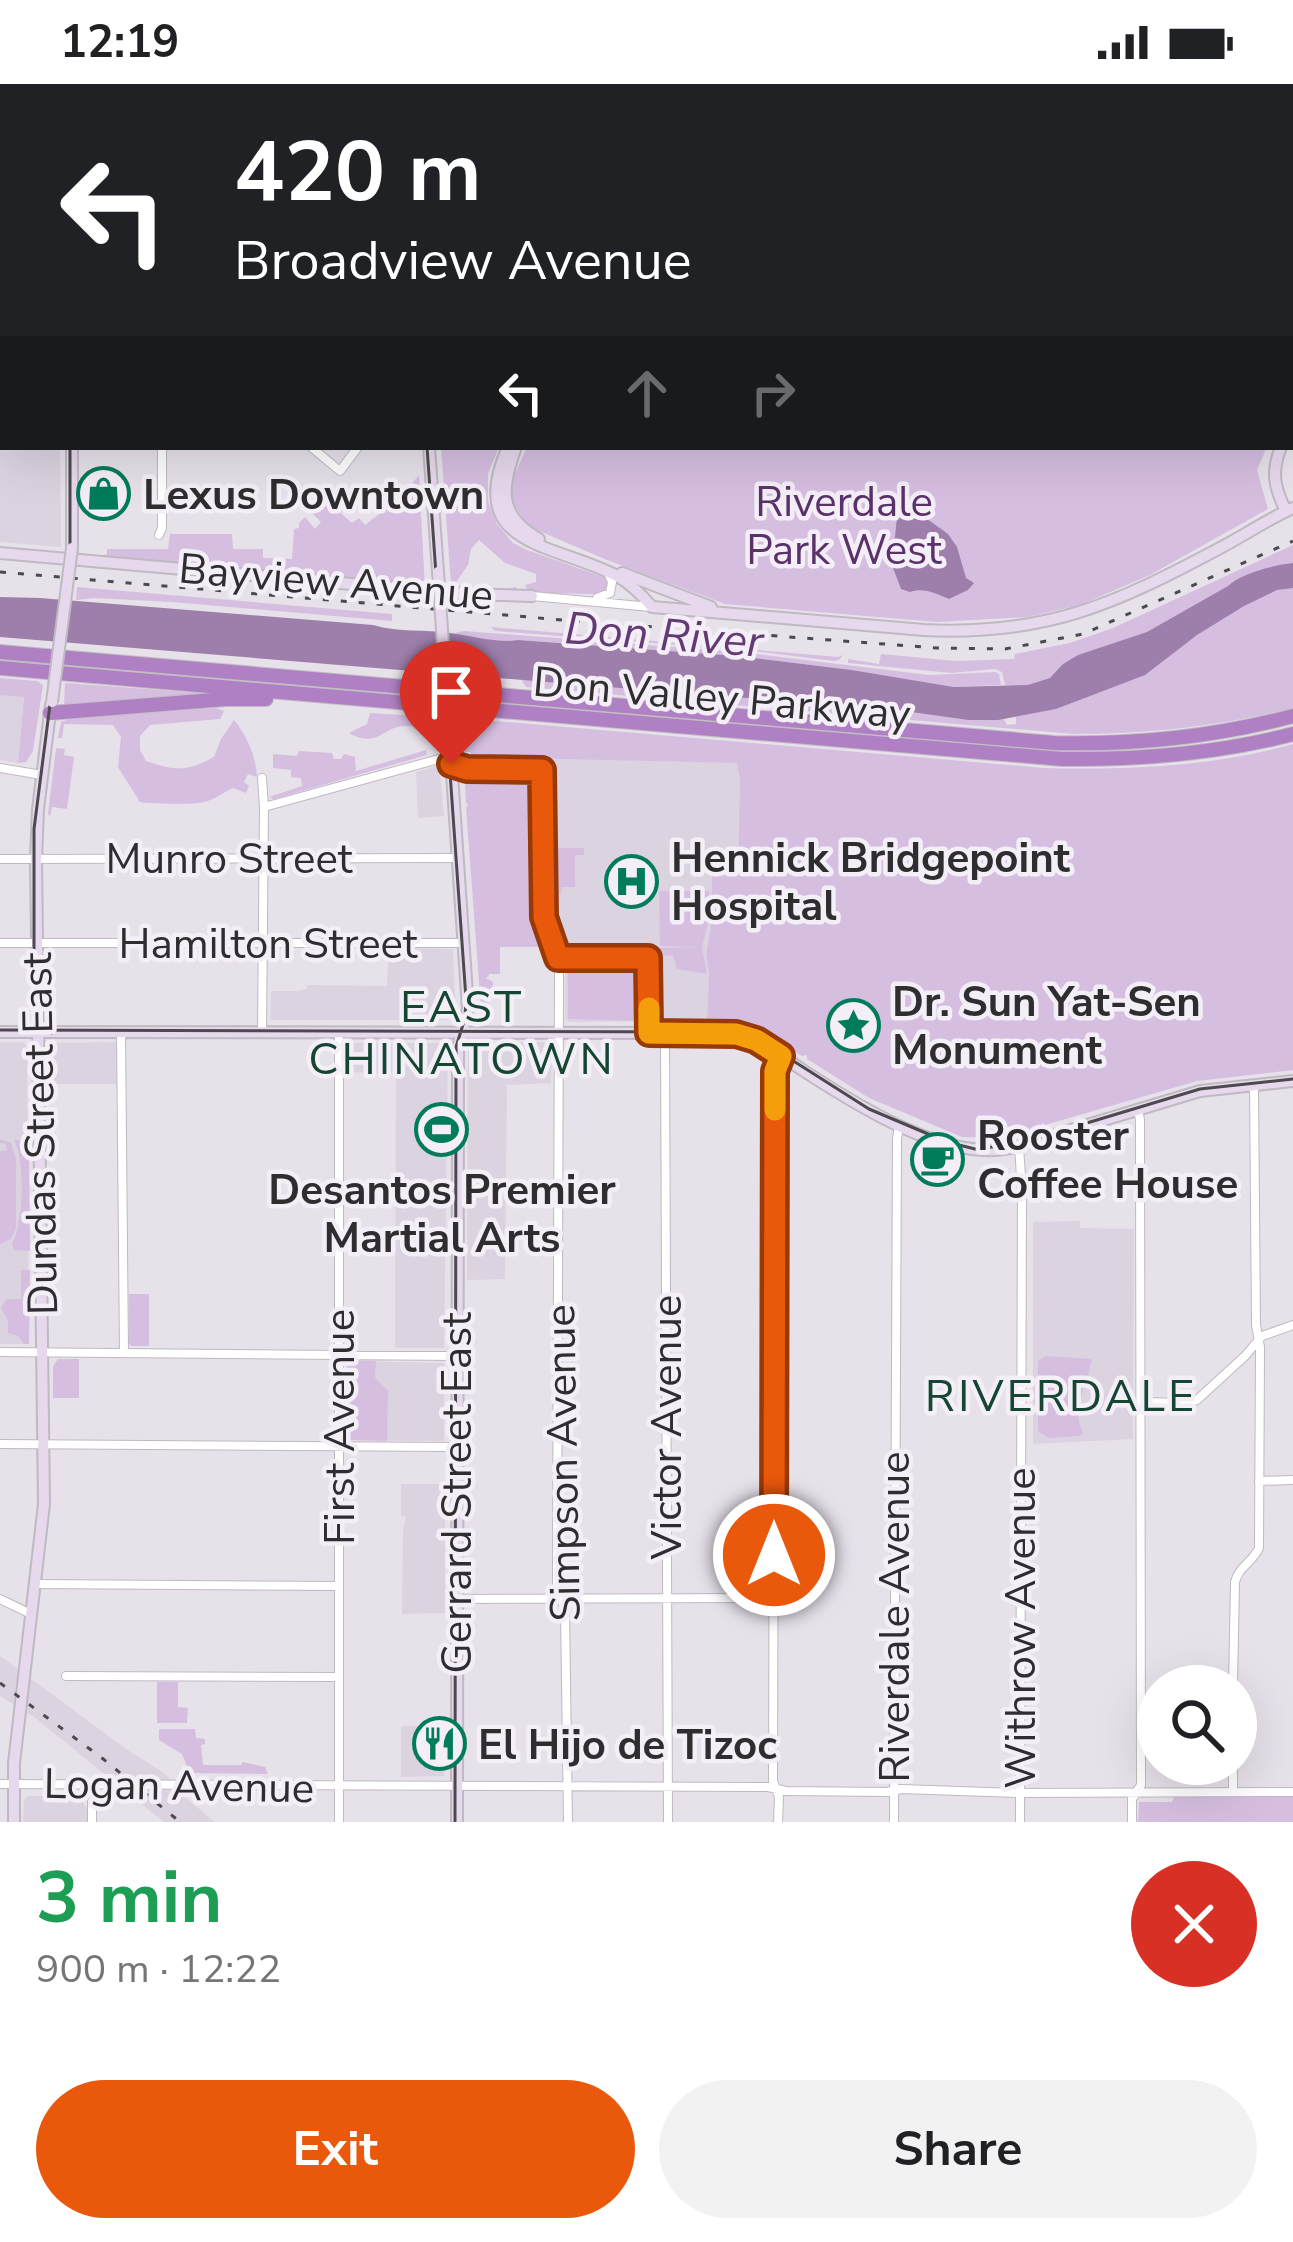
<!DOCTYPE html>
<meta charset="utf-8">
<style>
body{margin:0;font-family:"Nunito Sans",sans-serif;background:#f2f2f2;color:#202124;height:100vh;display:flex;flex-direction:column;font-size:45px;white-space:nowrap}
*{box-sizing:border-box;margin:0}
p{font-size:39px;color:#757577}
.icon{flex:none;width:66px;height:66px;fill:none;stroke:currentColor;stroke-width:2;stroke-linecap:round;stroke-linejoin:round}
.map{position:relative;height:1738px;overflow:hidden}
.side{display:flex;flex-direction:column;background:#fff;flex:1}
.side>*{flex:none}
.hud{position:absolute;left:0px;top:0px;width:1293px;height:366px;box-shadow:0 12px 48px #0002;background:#202124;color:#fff;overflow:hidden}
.tools{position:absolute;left:1137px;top:1581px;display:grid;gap:24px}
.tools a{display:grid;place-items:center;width:120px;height:120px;border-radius:50%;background:#fff;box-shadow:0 12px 48px #0002;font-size:60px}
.pin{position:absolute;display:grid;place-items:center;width:102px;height:102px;color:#fff;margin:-123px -51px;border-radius:50% 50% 50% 0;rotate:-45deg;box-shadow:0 0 12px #0007}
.pin .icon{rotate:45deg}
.me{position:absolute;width:132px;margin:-66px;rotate:0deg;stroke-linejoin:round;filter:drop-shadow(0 0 9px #0008)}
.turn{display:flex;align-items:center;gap:42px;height:252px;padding:0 36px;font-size:54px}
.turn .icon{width:156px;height:156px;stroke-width:2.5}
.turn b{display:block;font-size:84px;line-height:102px}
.lanes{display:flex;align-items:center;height:114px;padding:0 36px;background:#0003;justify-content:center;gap:60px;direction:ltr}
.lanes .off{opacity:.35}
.round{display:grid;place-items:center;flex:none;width:126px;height:126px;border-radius:63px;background:#f2f2f2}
.headline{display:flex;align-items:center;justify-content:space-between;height:204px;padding:0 36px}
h1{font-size:72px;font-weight:700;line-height:90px;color:#1e9e55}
.primary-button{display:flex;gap:24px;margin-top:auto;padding:24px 36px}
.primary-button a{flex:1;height:138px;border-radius:72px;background:#ea580c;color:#fff;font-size:48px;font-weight:700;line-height:138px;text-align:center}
.primary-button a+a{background:#f2f2f2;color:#202124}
.status{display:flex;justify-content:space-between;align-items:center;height:84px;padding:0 60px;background:#fff;direction:ltr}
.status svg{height:33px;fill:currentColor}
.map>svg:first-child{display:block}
.built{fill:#dcd3e1}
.green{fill:#d6bee1}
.water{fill:#9e7eab}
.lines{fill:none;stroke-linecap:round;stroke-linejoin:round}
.street-casing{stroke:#bfb9c2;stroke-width:10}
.secondary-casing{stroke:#bfb9c2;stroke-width:14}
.highway-casing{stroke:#c1c0c1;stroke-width:16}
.street{stroke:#fff;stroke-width:8}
.secondary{stroke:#e7d9ed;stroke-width:10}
.highway{stroke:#b080c4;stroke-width:14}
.tram{stroke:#4d4a4e;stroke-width:3}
.rail{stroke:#4d4a4e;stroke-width:3;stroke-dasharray:6 12;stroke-linecap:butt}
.secondary-bridge-casing{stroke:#bfb9c2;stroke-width:14;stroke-linecap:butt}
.secondary-bridge{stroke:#e7d9ed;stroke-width:10}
.route-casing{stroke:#983908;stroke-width:30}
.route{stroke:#ea580c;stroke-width:21}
.slow{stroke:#f59e0b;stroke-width:21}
.labels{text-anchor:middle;stroke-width:9;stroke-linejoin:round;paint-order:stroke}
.poi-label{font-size:42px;font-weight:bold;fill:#2f2d30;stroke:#f4eef7;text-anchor:start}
.park-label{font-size:42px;fill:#5b316b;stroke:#f4eef7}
.street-label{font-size:42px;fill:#2f2d30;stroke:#f4eef7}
.water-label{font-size:45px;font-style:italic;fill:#643a75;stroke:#f4eef7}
.neighbourhood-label{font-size:45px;letter-spacing:3px;fill:#154533;stroke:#f4eef7}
</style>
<div class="status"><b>12:19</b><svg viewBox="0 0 49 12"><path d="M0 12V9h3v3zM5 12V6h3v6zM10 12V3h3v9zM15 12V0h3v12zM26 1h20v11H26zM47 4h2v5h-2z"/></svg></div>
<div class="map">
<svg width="1293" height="1738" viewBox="0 0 1293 1738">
<rect width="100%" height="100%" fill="#e7e1ea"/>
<path class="built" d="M0,279H3V363H60L61,463L0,458Z
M0,608L24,610L18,679L0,676Z
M551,674L737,679L740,698L738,783L712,784V834L706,871L709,889L707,937L570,938L565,935L566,869L554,840L552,824Z
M436,682L440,686L444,732L418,734L416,688Z
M389,864L453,865L456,933L445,936H270L271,907H296L307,905V901L387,902Z
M0,958H24L27,965L29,1260H0Z
M116,958L117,1000H51L50,959Z
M345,959H445L448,962L444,1264H395L396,990L345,988Z
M473,959L546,958L552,961L551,999L507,1001L505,1195L467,1196L468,963Z
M1080,1137V1144L1134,1145L1133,1355L1033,1360V1138Z
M349,1277L444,1279V1357L351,1356L347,1352V1280Z
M401,1400H445V1529L402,1530L403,1445L406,1433L401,1432Z
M0,1572L129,1667L164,1689L186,1714L215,1738H164L34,1633L0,1612Z
M401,1642H445L444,1692L401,1693Z
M27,1712H83L84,1721L87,1725V1738H23L24,1716Z"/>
<path class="green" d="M441,363H499L488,390V417L497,440L513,459L527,466L606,494L608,502L606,508L597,510L529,509L525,501L536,498V490L505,479L479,456L471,465L468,481L454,501L506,505L516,503L517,509L456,508L451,501Z
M527,363H1267L1257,386L1268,425L1150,491L1080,521L1028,533L937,538L725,520L607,476L537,446L524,437L512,417V396Z
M419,391L425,504L91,475L90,471H107V465H168L170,450H232L233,465H263V474L292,475L294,445L299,444V439L305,433L315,445L321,438L311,428L324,414L352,439L359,434L365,441L387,424L378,413V407L376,404L378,401L387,414L392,415L396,411L400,414Z
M1293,461V624C1220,642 1149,650 1074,650L526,603L521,595L861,621L968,636L1004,635L1007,641L1016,640V602L1005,601L1002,588L995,585L951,589L848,579V575L879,580L881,570L956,577L1014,575L1015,570L1070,559L1113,544Z
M77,503L392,530V537L172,518L93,514L76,516Z
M491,543L838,573L843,571L839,576L834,577L746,566L495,547Z
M464,547L740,568L929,591L996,588L999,590L1001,601L954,603L852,586L738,572L518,556L485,557L455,549Z
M0,594L37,597L43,601L33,667L26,678L18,679L24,613L0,611Z
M65,599L230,611L64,623Z
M216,624L224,627L220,635L150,641L140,652V666L146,677C176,687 186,688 214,673L221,655L234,636C247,652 256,672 257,693L248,690L244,698L249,702L246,709L233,704C224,708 214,716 204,718C194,721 151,720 140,718L118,683L121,653L113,641L64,640L62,654H58L61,638L72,634Z
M370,629L435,633L436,643C425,644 415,642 405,642C381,643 378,665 349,649L367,640Z
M460,634L1044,684C1128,686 1211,683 1293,660V986L1197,997L1045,1041L1043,1039L1040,1043L1001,1054L962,1053L869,1014L807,975V971L802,972C764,949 755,937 707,937L709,889L706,871L712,834V783L738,782L740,697L737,679L471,673V668H462Z
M56,664L65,665L64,671L74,673L67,725L52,723L50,732L48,730Z
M426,666L427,671L274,715L269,713L302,702L301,694L291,693V686L273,684V670L297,672L299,667L332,669L334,675H341L344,670L355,673L356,687Z
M501,692L525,693L535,701C535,750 526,818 545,863H500V890H490L486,894L493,898V915H487L490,924L488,926L481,924L466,724L468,720L466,719L465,701L471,694Z
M552,764H584V771H575V803H562L561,810H552Z
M659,807H709V834L702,863L707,890L677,885L673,872L660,871V864L699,863L660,862Z
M637,885V937L568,935V886Z
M0,1055L11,1059L16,1074V1144L11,1155L0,1160V1067L7,1066L6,1060L0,1059Z
M14,1056H29L30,1167L14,1166L12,1159C24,1140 25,1075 14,1056Z
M21,1186H30L29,1260H24L18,1252L8,1249V1237L1,1223L7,1215H21Z
M129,1210H149V1262H131L129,1260Z
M1046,1272L1092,1275C1088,1299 1070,1326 1083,1348L1080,1352L1048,1354L1038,1347V1277Z
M58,1275H79V1314H53V1282Z
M349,1277H376L375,1294L388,1307L387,1357L351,1356L347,1352V1280Z
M157,1598H178V1623L188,1624L187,1639H157Z
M159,1645H195L196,1654L205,1655V1660L201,1661L203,1681H241L243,1678L265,1683L268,1690L190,1689L182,1670L159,1656Z
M1174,1713H1293V1738H1138L1139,1718H1172Z"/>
<path class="water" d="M900,405L923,432L948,450L957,463L966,494L974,499L968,506L949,515C937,510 923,503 910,508L901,505L892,481Z
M1293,479V504L1277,506L1244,522L1197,551L1145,591L1056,625L998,636H968L861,621L717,612L0,553V513L40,514L373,541C400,549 424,545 450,549C474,552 493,559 518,556L738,572L852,586L954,603L1028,601L1050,594L1063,580L1078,571L1147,548L1228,502C1242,489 1274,481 1293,479Z"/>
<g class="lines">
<defs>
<path id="street" d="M592,0V3
M769,0V3
M1285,0V3
M246,3V0
M964,3V0
M1159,3V0
M0,31H3
M1290,88H1293
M0,149H3
M311,363L340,387L358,363
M159,451L162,444V363
M532,512L651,523
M597,514L610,509L612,498L609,491
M0,684L42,691
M264,723L439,675L467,685H542L544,833L558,874L559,891L557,1501L565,1526L568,1738
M0,775L458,774
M0,859H464
M558,874L648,875L649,949
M121,948L124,1269
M262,948L264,723L262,694
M339,949V1738
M665,949L668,1738
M1019,1062L1022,1108L1020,1738
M0,1268L456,1272
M1140,1318L1188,1319L1197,1316L1245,1272L1262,1252L1293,1241
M0,1360L456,1363
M1259,1397L1293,1396
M36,1500L339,1502
M0,1515L31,1530
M457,1515L774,1514
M66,1592L339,1593
M1233,1602L1235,1498C1239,1482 1253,1478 1259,1464L1260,1263L1256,1241L1254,1001
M0,1700L768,1703L786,1707L887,1708L901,1705L1019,1709L1293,1708
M1233,1708V1680
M92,1738V1718
M778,1738L779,1713L773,1697L775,987L781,972
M894,1738L897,1055L899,1042
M1132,1738V1715L1141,1701L1140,1036L1138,1025"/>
<path id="secondary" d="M68,3V0
M417,3V0
M0,266L3,267
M1290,344L1293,340
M72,363V464
M429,363L438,488
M508,363C463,463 554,459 617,492C631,500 642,511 652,523L924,546C1046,552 1115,520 1220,464C1245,451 1268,435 1293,424
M516,363C502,403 496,431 539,455
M1281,363C1271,388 1274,403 1286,427
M0,469L465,510L532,512
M622,489L711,523
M450,661L468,925L458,963L457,1738
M0,948L729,949C758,953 780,971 804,987C858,1022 946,1078 1011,1064L1200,1007L1293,997
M14,1738V1679L44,1420L36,775L38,725L51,621"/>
<path id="highway" d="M0,568L1054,659C1136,661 1214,653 1293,632
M0,584L1062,675C1141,676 1216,670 1293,650
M50,629L226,615H266"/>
</defs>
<use href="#street" class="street-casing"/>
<use href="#secondary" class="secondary-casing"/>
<use href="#highway" class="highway-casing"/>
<use href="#street" class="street"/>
<use href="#secondary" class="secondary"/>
<use href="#highway" class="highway"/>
<path class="tram" d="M66,0V3
M416,3V0
M427,363L466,915L465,934L456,963L455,1738
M0,946L738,948L762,957L869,1025L947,1058L975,1065L1017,1060L1200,1005L1293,995
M52,949L40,944L34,931V745L70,465V363"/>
<path class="rail" d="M0,488L563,536L937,564L1005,565L1083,550L1293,457
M0,1599L102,1674L180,1738"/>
<defs>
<path id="secondary-bridge" d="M438,488L450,661
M52,618L72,464"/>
</defs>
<use href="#secondary-bridge" class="secondary-bridge-casing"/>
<use href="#secondary-bridge" class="secondary-bridge"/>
</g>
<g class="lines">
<defs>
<path id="route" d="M451,680L467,685L542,686L544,833L558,874H648L649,949L736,950L756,956L781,972L775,987L774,1471"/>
</defs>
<use href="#route" class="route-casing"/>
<use href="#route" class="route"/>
<path class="slow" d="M649,924V949L736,950L756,956L781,972L775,987V1026"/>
</g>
<defs>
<symbol id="shop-ring" viewBox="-11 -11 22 22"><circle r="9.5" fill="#f4eef7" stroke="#007c5a" stroke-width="1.5"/><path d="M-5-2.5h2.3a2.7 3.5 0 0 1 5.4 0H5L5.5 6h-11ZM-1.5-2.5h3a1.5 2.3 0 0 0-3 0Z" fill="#007c5a"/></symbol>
<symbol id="hospital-ring" viewBox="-11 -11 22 22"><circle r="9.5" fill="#f4eef7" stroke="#007c5a" stroke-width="1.5"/><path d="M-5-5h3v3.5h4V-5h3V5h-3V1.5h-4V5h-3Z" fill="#007c5a"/></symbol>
<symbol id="sight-ring" viewBox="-11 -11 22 22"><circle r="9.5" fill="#f4eef7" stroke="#007c5a" stroke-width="1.5"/><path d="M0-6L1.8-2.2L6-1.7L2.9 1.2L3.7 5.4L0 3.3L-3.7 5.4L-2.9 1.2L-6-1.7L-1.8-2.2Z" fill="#007c5a"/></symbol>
<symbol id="stadium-ring" viewBox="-11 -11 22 22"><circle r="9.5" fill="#f4eef7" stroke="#007c5a" stroke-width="1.5"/><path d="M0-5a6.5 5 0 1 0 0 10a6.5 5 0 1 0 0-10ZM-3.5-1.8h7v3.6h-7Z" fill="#007c5a"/></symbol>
<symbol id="cafe-ring" viewBox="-11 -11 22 22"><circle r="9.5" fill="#f4eef7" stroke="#007c5a" stroke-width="1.5"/><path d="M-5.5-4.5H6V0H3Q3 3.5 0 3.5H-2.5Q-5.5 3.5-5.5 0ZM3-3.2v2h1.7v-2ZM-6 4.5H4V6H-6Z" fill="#007c5a"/></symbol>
<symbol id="restaurant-ring" viewBox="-11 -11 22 22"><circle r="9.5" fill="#f4eef7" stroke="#007c5a" stroke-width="1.5"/><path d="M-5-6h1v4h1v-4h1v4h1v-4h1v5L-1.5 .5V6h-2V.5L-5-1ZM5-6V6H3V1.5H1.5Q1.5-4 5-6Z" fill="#007c5a"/></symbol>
</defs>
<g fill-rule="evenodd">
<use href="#shop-ring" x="74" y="380" width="59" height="59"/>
<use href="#hospital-ring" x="602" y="768" width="59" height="59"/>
<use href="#sight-ring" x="824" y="912" width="59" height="59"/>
<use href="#stadium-ring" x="412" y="1016" width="59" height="59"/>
<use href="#cafe-ring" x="908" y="1046" width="59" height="59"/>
<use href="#restaurant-ring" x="410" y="1630" width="59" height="59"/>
</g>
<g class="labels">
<g class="poi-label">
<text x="143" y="425">Lexus Downtown</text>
<text x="671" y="788">Hennick Bridgepoint<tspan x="671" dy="48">Hospital</tspan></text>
<text x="892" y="932">Dr. Sun Yat-Sen<tspan x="892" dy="48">Monument</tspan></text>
<text x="977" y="1066">Rooster<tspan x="977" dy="48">Coffee House</tspan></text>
<text x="442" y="1120" text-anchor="middle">Desantos Premier<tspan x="442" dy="48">Martial Arts</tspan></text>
<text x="478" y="1675">El Hijo de Tizoc</text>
</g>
<g class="park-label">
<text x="844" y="432">Riverdale<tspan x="844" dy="48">Park West</tspan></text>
</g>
<g class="street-label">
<text transform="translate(336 497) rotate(5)" y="15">Bayview Avenue</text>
<text transform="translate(722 613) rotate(5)" y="15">Don Valley Parkway</text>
<text x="229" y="789">Munro Street</text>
<text x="268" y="874">Hamilton Street</text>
<text transform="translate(39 1050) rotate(-91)" y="15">Dundas Street East</text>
<text transform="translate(339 1343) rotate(-90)" y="15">First Avenue</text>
<text transform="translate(666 1343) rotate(-90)" y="15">Victor Avenue</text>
<text transform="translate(562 1379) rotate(-91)" y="15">Simpson Avenue</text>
<text transform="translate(456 1409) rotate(-90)" y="15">Gerrard Street East</text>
<text transform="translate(894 1533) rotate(-90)" y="15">Riverdale Avenue</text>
<text transform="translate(1020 1544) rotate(-90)" y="15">Withrow Avenue</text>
<text transform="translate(179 1701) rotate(1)" y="15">Logan Avenue</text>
</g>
<g class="water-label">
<text transform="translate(664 550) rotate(4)" y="16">Don River</text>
</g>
<g class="neighbourhood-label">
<text x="462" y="938">EAST<tspan x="462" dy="52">CHINATOWN</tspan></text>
<text x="1061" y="1327">RIVERDALE</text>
</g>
</g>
</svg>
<div class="tools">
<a><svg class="icon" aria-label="search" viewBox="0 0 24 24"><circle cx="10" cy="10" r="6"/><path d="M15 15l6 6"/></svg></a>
</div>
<div class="pin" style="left:451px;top:680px;background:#d93025"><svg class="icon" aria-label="arrive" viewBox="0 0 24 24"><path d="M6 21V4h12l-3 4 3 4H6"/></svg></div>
<svg class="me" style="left:774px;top:1471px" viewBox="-20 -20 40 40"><circle r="17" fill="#ea580c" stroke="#fff" stroke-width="3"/><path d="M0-11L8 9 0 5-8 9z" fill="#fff"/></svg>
<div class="hud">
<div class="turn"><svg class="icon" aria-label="left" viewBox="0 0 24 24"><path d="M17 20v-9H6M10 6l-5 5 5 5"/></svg><div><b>420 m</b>Broadview Avenue</div></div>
<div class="lanes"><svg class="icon" aria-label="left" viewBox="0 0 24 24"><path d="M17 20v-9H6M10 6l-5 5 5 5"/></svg><svg class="icon off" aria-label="ahead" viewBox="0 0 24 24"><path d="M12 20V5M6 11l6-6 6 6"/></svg><svg class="icon off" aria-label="right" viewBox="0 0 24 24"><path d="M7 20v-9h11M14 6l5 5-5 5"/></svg></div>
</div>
</div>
<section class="side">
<div class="headline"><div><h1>3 min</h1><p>900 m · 12:22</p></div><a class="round" style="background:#d93025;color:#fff"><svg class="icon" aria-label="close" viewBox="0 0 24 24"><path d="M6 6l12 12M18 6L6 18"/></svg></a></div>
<div class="primary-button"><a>Exit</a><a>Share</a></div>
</section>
